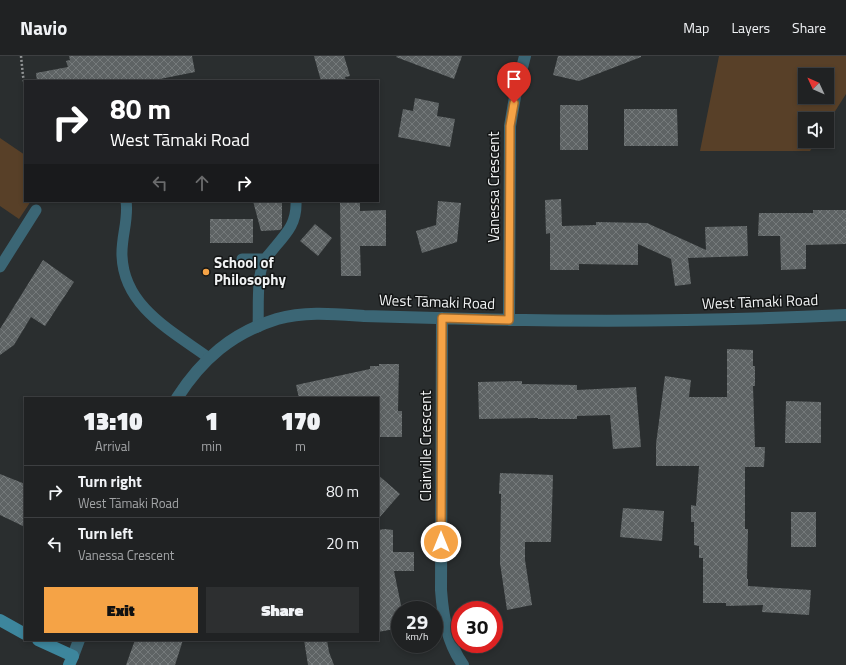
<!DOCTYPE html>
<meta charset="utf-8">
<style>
body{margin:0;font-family:"Titillium Web",sans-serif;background:#2d2f30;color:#f1f3f6;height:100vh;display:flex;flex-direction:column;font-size:15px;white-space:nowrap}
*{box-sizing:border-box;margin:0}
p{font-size:13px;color:#a2a4a6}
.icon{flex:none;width:22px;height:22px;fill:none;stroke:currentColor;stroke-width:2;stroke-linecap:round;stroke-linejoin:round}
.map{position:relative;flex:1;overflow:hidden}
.details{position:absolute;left:24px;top:341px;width:355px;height:244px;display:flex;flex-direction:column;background:#202223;border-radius:0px;box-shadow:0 2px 6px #0003,0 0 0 1px #3d3f41}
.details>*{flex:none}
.top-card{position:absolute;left:24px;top:24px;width:355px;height:122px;border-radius:0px;box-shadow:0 2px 6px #0003,0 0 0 1px #3d3f41;background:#202124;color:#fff;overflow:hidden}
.needle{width:26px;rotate:314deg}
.fabs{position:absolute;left:798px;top:12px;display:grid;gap:8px}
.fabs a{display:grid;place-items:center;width:36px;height:36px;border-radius:0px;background:#202223;box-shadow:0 2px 6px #0003,0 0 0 1px #3d3f41;font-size:20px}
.speed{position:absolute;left:391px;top:545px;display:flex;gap:8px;font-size:20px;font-weight:700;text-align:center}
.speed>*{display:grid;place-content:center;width:52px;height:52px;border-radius:50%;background:#202223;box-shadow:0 2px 6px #0003,0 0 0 1px #3d3f41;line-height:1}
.speed small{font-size:10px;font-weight:400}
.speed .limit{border:6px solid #d22;background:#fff;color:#111}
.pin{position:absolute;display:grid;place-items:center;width:34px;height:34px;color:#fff;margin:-41px -17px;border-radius:50% 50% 50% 0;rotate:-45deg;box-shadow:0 0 4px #0007}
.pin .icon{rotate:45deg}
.me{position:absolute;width:44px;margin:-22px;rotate:0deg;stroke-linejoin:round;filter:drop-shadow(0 0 3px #0008)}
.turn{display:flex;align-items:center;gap:14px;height:84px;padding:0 20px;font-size:18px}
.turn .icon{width:52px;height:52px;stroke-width:2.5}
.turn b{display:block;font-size:28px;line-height:34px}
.lanes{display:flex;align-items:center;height:38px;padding:0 20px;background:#0003;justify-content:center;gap:20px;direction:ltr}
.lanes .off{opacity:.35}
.eta{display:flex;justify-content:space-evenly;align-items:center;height:68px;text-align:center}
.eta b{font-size:24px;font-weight:800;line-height:28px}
.primary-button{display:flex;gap:8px;margin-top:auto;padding:8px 20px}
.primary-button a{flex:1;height:46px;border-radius:0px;background:#f5a346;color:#111;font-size:16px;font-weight:800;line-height:46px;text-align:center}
.primary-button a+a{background:#2d2f30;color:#f1f3f6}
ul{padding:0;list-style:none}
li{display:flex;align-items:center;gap:12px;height:52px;padding:0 20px;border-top:1px solid #3d3f41}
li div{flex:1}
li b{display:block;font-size:15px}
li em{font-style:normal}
header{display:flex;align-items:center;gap:24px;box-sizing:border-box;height:56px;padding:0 20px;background:#202223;border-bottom:1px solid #3d3f41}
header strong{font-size:19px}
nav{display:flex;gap:22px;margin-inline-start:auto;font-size:14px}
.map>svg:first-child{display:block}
.park{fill:#584028;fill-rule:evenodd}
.building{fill:url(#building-cross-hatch)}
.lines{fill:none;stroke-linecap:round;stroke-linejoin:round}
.path{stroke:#919495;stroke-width:2.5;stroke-dasharray:2 2;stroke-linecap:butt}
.lane{stroke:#3b6675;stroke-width:11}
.street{stroke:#3b6675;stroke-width:12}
.secondary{stroke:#3d869d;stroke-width:12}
.route-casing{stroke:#9f6a2e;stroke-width:10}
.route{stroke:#f5a346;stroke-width:7}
.poi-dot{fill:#f5a346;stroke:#141616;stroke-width:1.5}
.labels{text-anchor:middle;stroke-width:3;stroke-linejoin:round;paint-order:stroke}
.street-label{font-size:15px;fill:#f0f2f3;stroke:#141616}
.poi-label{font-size:15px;font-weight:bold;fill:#f0f2f3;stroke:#141616;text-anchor:start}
</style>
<header>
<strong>Navio</strong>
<nav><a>Map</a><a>Layers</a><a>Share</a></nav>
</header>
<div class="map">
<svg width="846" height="609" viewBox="0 0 846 609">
<defs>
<pattern id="building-cross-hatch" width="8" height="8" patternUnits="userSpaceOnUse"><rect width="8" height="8" fill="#5e6364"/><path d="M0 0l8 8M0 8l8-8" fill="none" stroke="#757a7b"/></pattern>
</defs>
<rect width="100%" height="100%" fill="#2a2e2f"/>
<path class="park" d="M719,0H846V38L827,68V63H805V85H817L810,95H700ZM805,19H827V41H805Z
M0,82L25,99V145H31L19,163L0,150Z"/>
<path class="building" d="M69,0H192L195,16L150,25H37L36,17L68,11L66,5L70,4Z
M314,0H344L350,20L345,21L346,25H321Z
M397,0H462L454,23L396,1Z
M558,0H641V1L579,25L553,19Z
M415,42L439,47L437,60L455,63L450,91L398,81L403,53L413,55Z
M560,49H588V94H560Z
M624,53H677L678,90H624Z
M561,143L562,170L596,169V166L647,167L706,194L705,171L747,170L748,200L688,202L691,228L675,230L671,203L638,188V209L579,208V214H550V177L546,178L545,144Z
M253,145H282V172L280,174L261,175Z
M340,145H360V155L386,154V190H360L361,220H341Z
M438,145L461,147L457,186L422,197L416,175L436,169Z
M813,154H846V188L806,189V213L781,214L780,180H758L759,157H813Z
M210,163H253V187H210Z
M315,168L332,182L318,200L300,185Z
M43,204L74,226L45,270L31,261L14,289L0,299V273Z
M727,293L753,294V310H755V330H753L755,391H765L764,411H745V473H748L747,523H748V530L811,534L809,559L762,556L763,549L726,550V547H703V502H699V490L694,489V466H691V449L696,450L699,410H656V388L665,320L691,324L689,341H727Z
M379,308H399L398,355H402V381H378V342H299L296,329L370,313V310H379Z
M522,325V328L577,329V334L636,331L641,391L613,393L610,359L577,360V363H538V362L479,363L478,326Z
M786,345L821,346V387H785Z
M500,417L553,419L551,486H525V504L532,549L507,554L500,507L501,438H499Z
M0,418L25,428V471L0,459Z
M378,419L400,438L378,463Z
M623,452L664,455L662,485L620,481Z
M791,456H816V491H791Z
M385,473L393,474V496H414V515H394L402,554H400V572L378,576V474Z
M135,584H183L175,609H126Z
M304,584H327L329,596L334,609H308Z"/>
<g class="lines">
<path class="path" d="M21,0L23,20L25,30"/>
<path class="lane" d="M126,145C129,163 121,181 122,200C124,251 172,275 209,302
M242,203H266
M0,211L36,154
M258,271C259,251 256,220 265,203C268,199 272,195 275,191C288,176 297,166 296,145"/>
<path class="street" d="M442,262L441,534C443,561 447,586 463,609
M509,264L510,70L516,35L525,0
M177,342C202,303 232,277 277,263C305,255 335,258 364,260C401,261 437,262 473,263C598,266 722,265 846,259
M73,600L79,584"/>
<path class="secondary" d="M0,564L25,578
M38,584L73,600L69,609"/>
</g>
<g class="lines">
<defs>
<path id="route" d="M441,486L442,262L509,264L510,70L514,47"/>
</defs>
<use href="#route" class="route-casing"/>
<use href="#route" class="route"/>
</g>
<circle class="poi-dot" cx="206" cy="216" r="4"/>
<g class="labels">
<g class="street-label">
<text transform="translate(494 131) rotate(-90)" y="5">Vanessa Crescent</text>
<text transform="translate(437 246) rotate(2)" y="5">West Tāmaki Road</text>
<text transform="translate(760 246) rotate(-2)" y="5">West Tāmaki Road</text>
<text transform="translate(426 390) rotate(-90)" y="5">Clairville Crescent</text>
</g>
<g class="poi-label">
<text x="214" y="212">School of<tspan x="214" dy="17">Philosophy</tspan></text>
</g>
</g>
</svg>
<div class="fabs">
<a><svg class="needle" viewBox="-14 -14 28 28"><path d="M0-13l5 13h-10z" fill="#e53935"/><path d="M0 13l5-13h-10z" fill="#a2a4a6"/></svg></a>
<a><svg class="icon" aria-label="sound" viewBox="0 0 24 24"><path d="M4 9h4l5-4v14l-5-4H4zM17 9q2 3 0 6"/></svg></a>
</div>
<div class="speed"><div>29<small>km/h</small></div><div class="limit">30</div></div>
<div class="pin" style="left:514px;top:47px;background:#d93025"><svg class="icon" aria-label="arrive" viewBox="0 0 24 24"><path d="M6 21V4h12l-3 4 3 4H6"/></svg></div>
<svg class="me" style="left:441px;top:486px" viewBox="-20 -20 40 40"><circle r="17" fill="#f5a346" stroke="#fff" stroke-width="3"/><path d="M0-11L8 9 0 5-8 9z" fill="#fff"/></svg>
<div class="top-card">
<div class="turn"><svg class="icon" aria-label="right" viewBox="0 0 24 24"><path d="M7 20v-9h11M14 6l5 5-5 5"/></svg><div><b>80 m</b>West Tāmaki Road</div></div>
<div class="lanes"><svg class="icon off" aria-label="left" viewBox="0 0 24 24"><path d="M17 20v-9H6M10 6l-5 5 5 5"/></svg><svg class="icon off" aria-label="ahead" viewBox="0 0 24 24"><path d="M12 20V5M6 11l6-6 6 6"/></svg><svg class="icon" aria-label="right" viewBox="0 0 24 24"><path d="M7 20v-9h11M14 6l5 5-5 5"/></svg></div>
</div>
<section class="details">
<div class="eta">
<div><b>13:10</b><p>Arrival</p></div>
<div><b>1</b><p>min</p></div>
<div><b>170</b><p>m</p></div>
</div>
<ul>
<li><svg class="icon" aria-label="right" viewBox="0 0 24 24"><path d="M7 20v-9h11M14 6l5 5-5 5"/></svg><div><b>Turn right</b><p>West Tāmaki Road</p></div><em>80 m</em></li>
<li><svg class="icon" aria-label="left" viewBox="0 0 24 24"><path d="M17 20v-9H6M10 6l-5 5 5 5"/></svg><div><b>Turn left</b><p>Vanessa Crescent</p></div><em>20 m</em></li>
</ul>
<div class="primary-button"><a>Exit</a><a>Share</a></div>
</section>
</div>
